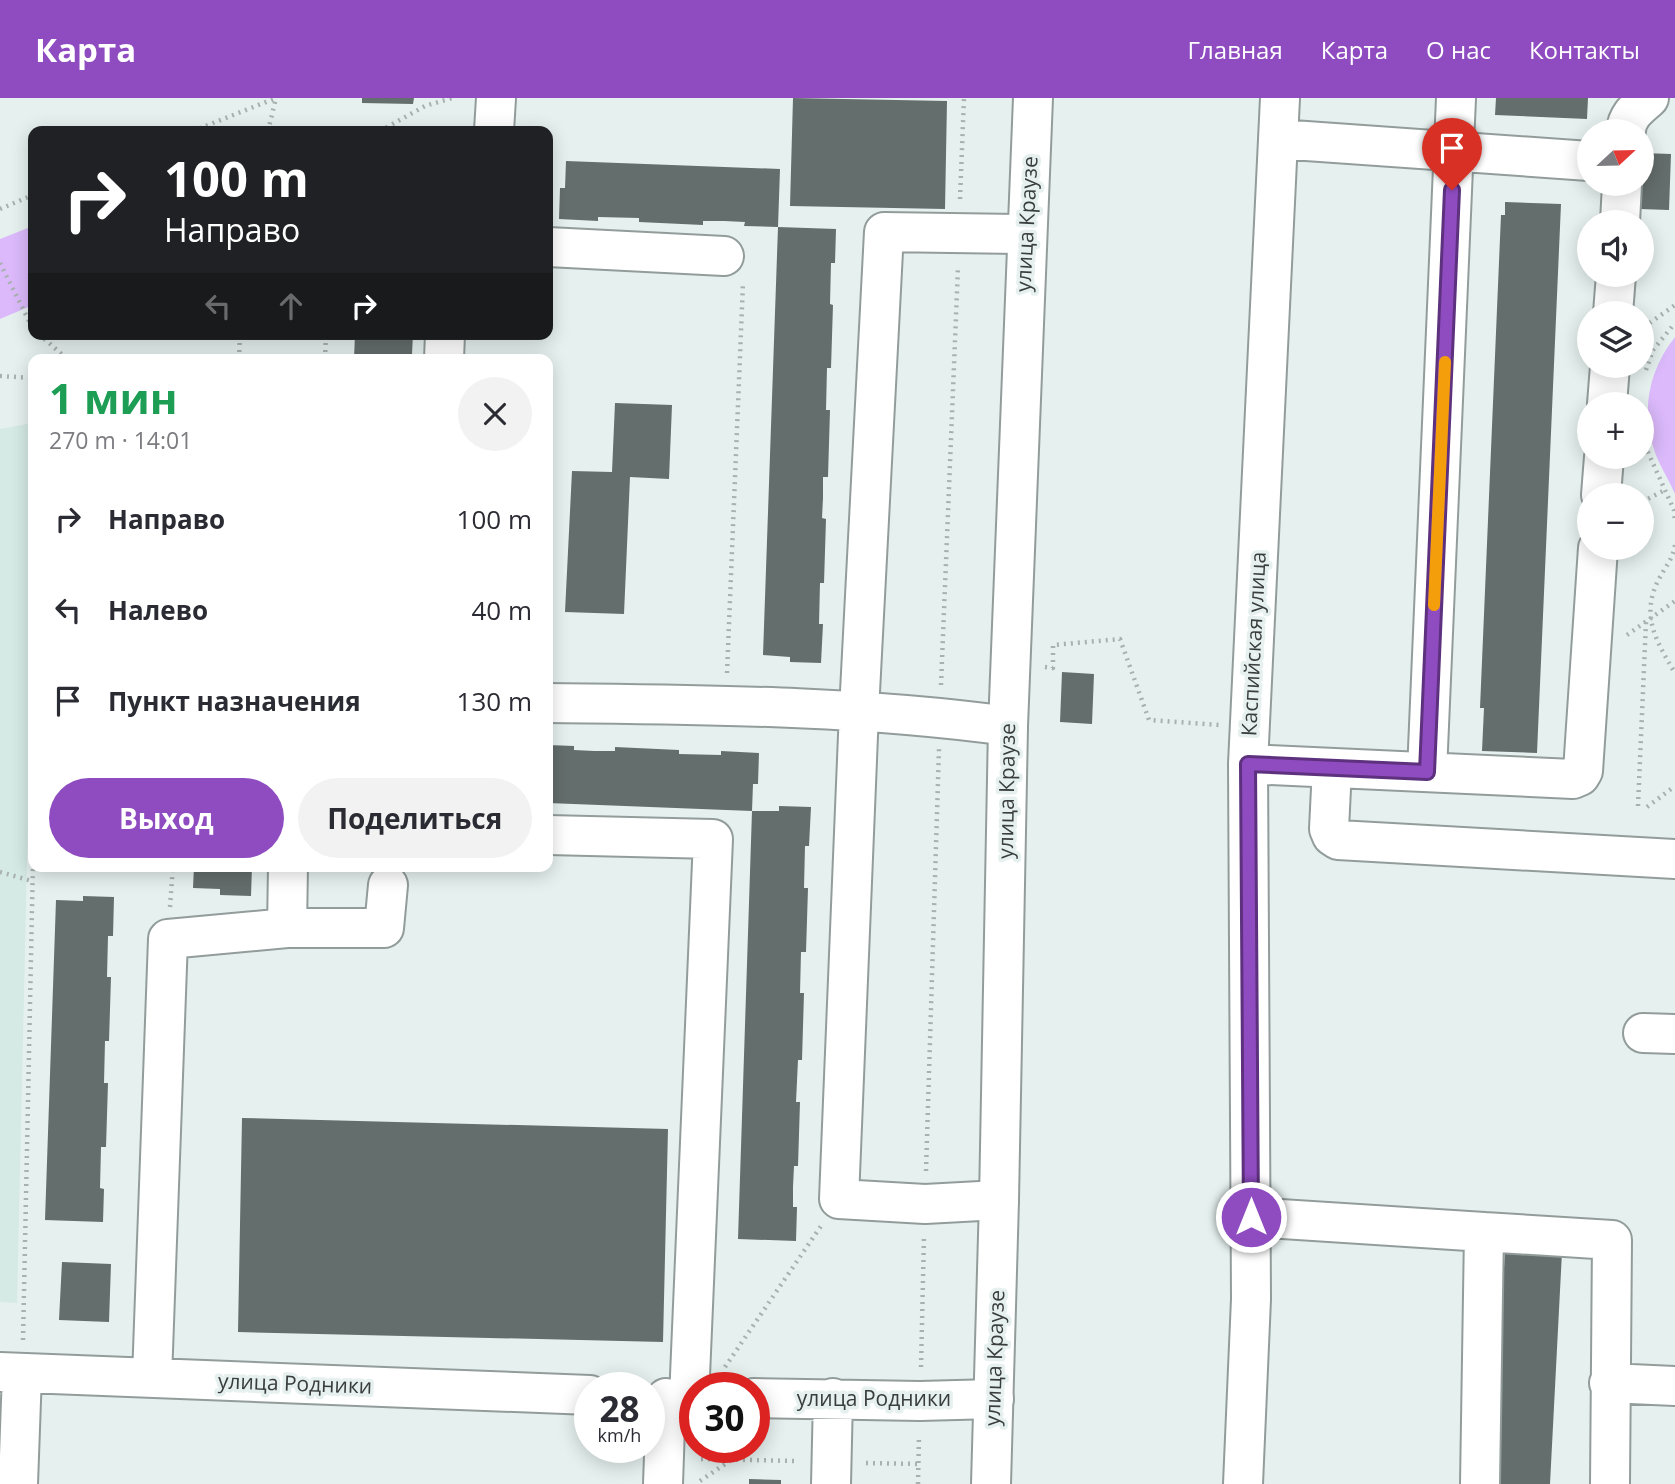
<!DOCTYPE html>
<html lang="ru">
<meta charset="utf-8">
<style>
body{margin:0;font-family:"Open Sans",sans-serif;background:#f2f2f3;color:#2b2b33;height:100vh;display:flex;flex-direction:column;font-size:26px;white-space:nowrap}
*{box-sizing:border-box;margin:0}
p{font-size:23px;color:#7c7c81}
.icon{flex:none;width:38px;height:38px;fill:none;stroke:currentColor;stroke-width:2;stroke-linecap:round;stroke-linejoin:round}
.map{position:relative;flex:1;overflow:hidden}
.side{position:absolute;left:28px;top:256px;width:525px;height:518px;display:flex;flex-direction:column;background:#fff;border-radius:14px;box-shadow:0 4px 18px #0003}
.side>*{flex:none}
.guide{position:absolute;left:28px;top:28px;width:525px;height:214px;border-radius:14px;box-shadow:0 4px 18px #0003;background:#202124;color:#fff;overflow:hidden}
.needle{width:46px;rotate:68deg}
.buttons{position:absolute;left:1577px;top:21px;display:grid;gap:14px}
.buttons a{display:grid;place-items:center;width:77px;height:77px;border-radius:50%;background:#fff;box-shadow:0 4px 18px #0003;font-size:35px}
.speed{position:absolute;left:574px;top:1274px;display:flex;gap:14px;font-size:35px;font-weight:700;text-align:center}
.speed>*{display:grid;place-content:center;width:91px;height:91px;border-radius:50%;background:#fff;box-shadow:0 4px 18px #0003;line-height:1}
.speed small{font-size:18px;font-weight:400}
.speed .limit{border:10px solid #d22;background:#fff;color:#111}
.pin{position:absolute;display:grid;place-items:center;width:60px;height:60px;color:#fff;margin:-72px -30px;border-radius:50% 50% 50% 0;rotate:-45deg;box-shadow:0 0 7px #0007}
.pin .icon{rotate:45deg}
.me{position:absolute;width:77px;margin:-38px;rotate:0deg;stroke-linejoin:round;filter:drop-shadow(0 0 5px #0008)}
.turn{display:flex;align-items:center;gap:24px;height:147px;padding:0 21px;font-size:32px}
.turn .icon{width:91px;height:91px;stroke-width:2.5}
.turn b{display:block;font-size:49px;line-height:60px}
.lanes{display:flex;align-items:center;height:66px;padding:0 21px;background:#0003;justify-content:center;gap:35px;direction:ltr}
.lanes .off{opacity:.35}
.round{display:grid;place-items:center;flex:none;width:74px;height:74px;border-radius:37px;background:#f2f2f3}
.overview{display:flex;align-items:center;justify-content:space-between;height:119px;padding:0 21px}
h1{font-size:42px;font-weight:700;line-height:52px;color:#1e9e55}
.cta{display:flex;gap:14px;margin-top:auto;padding:14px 21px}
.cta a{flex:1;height:80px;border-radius:42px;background:#8f4cc1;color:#fff;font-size:28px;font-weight:700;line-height:80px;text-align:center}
.cta a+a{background:#f2f2f3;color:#2b2b33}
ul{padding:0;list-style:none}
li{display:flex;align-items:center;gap:21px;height:91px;padding:0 21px}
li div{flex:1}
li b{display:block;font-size:26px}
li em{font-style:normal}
header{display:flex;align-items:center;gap:42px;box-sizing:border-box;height:98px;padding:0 35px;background:#8f4cc1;color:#fff}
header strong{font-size:33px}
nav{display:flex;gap:38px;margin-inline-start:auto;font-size:24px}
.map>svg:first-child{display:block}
.built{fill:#d5eae5}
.green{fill:#dbb9fb}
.building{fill:#646e6c}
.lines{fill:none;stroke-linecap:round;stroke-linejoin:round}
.minor-casing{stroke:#929d9b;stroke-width:42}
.major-casing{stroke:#929d9b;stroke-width:42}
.path{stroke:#a9b1b0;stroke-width:4.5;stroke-dasharray:2 5;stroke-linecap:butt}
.minor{stroke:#fff;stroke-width:38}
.major{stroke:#fff;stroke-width:38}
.route-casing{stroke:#5d317d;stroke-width:18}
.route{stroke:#8f4cc1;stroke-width:12}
.slow{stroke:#f59e0b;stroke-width:12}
.labels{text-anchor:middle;stroke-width:7;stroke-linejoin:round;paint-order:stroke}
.street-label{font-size:21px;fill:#393d3c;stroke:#e6f1ef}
</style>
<header>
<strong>Карта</strong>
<nav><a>Главная</a><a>Карта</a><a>О нас</a><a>Контакты</a></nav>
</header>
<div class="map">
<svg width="1675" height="1386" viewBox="0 0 1675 1386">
<rect width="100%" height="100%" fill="#e6f1ef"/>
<path class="built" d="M33,325V721L28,722L17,1205L0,1204V331Z"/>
<path class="green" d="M33,128V207L0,221V141Z
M1675,239V396C1670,384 1663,373 1658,362C1640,318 1646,276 1675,239Z"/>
<path class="building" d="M362,0H414L413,6L362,5Z
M793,0L947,3L945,111L790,108Z
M1496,0H1588L1587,21L1495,17Z
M1642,55L1671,56L1669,112L1640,111Z
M566,63L780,71L778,129L744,128L745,124L724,123H703V127L639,124V120L598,119V123L559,121L560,90H565Z
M1505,104L1561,106L1537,655L1482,653L1484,610H1480L1501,117H1505Z
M778,129L836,131L835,165H831L830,206L833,207L831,270H827L826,312H830L828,379H823V400L822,420L826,421L824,485H820L819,526H823L821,565L790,564V559L763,557Z
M355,236H413L412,256H408V261H354Z
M615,305L672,307L669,381L630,379L624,516L565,514L572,373L612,374Z
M1062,574L1094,576L1092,626L1060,624Z
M548,647L574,648V652L594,653H615V649L679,652V656L721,657V653L759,655L758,686H753L752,713L548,705Z
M779,708L811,709L809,748H805L804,790H808L806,854H801L800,895H804L802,962H798L796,1004H800L798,1068H794L793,1089V1109H797L796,1143L738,1141L752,713H779Z
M194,768H252L251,798L220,797V791L193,790Z
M83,798L114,799L113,838H108L107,879H111L109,943H105L104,985H108L106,1049H101L100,1090L104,1091L103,1124L45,1122L56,802L83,803Z
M242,1020L668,1031L663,1244L238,1234Z
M1505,1151L1562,1154L1550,1386H1493Z
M62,1164L111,1166L109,1224L59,1222Z
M749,1381L781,1382V1386H749Z"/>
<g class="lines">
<defs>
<path id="minor" d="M494,33L496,0
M1626,33C1627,17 1638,10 1649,0
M1278,41L1589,63
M1620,124L1622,86
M548,149L724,158
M1613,215L1616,177
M444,261L445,236
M1607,306L1610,268
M1601,397L1604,359
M548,605C701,607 856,607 1008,628
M1248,666L1573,681L1580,678L1583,673L1598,450
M1332,670L1329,731L1332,738L1338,742L1675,761
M1427,674L1456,0
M548,737L713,741L689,1301
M287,830H384L388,787
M1643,935L1675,936
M999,1102L925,1106L839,1101L859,613L884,134L1026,136
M1251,1119L1484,1134L1480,1386
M1484,1134L1612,1142L1610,1386
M0,1274L590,1297
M152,1280L168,841L287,830L288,768
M1609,1285L1675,1288
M754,1300L920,1303L994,1301
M18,1386L22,1275
M663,1386L666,1300
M831,1386L833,1300
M1243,1386L1251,1201L1248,666L1280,0"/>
<path id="major" d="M991,1386L999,1102L1008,628L1033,0"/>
</defs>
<use href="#minor" class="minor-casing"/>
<use href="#major" class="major-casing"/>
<path class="path" d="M193,33L276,0
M268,33L276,0
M380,33L425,8L452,0
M960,101L964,0
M0,111L33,97
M0,165L33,231
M1644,229L1675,207
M39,236L67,261
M239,261L240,236
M325,261L326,236
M1646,272L1653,252L1675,225
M0,278L33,280
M1642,341L1674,412L1675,424
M1642,404L1665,392
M1675,447C1673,461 1665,469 1659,481C1640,517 1656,543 1675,575
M1627,537L1675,503
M1045,569L1053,570V547L1120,541L1149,622L1219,627
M727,575L743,185
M941,587L958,169
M1638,708L1646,524
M1647,709L1675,688
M0,774L32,783
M170,809L173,768
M926,1073L939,651
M23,1242L33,764
M725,1269L821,1128
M921,1269L924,1138
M701,1361L798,1363
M866,1365L918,1366
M700,1383L731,1362
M918,1386L919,1337"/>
<use href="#minor" class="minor"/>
<use href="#major" class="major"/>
</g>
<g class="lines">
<defs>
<path id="route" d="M1251,1119L1248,666L1427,674L1452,92"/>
</defs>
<use href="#route" class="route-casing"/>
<use href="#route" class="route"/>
<path class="slow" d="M1434,507L1445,264"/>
</g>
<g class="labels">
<g class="street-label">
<text transform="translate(1027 126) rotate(-87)" y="7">улица Краузе</text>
<text transform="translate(1254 546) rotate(-87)" y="7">Каспийская улица</text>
<text transform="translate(1007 693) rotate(-89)" y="7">улица Краузе</text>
<text transform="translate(995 1260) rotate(-88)" y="7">улица Краузе</text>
<text transform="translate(295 1286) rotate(2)" y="7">улица Родники</text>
<text x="874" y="1308">улица Родники</text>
</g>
</g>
</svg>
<div class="buttons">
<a><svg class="needle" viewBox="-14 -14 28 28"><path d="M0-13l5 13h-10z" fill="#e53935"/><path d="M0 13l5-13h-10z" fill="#7c7c81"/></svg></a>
<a><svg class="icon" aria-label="sound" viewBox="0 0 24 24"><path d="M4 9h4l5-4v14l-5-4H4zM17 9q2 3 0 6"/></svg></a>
<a><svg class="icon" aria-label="layers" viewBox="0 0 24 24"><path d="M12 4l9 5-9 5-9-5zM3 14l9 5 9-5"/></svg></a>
<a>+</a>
<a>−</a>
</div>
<div class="speed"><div>28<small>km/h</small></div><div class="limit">30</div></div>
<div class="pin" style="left:1452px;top:92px;background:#d93025"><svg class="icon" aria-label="arrive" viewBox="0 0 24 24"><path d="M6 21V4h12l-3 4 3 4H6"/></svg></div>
<svg class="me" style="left:1251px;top:1119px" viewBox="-20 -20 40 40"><circle r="17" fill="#8f4cc1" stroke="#fff" stroke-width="3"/><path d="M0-11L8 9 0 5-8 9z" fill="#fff"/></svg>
<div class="guide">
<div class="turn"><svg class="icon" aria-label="right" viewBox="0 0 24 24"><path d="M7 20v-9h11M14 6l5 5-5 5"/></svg><div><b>100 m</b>Направо</div></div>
<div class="lanes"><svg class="icon off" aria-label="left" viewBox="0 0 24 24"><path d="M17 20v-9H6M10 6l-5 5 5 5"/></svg><svg class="icon off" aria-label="ahead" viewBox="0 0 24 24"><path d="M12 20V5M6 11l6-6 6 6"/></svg><svg class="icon" aria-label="right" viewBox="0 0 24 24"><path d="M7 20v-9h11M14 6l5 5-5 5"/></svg></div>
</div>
<section class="side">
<div class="overview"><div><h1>1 мин</h1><p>270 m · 14:01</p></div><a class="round"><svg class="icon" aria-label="close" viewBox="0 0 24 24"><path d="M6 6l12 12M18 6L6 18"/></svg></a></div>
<ul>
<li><svg class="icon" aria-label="right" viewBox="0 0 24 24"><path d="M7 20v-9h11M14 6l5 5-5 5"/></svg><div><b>Направо</b></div><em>100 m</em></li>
<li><svg class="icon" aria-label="left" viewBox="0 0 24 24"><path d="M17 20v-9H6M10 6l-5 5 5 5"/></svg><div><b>Налево</b></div><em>40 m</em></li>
<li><svg class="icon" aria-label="arrive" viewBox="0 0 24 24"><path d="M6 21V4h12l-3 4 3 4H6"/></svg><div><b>Пункт назначения</b></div><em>130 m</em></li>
</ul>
<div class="cta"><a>Выход</a><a>Поделиться</a></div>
</section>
</div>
